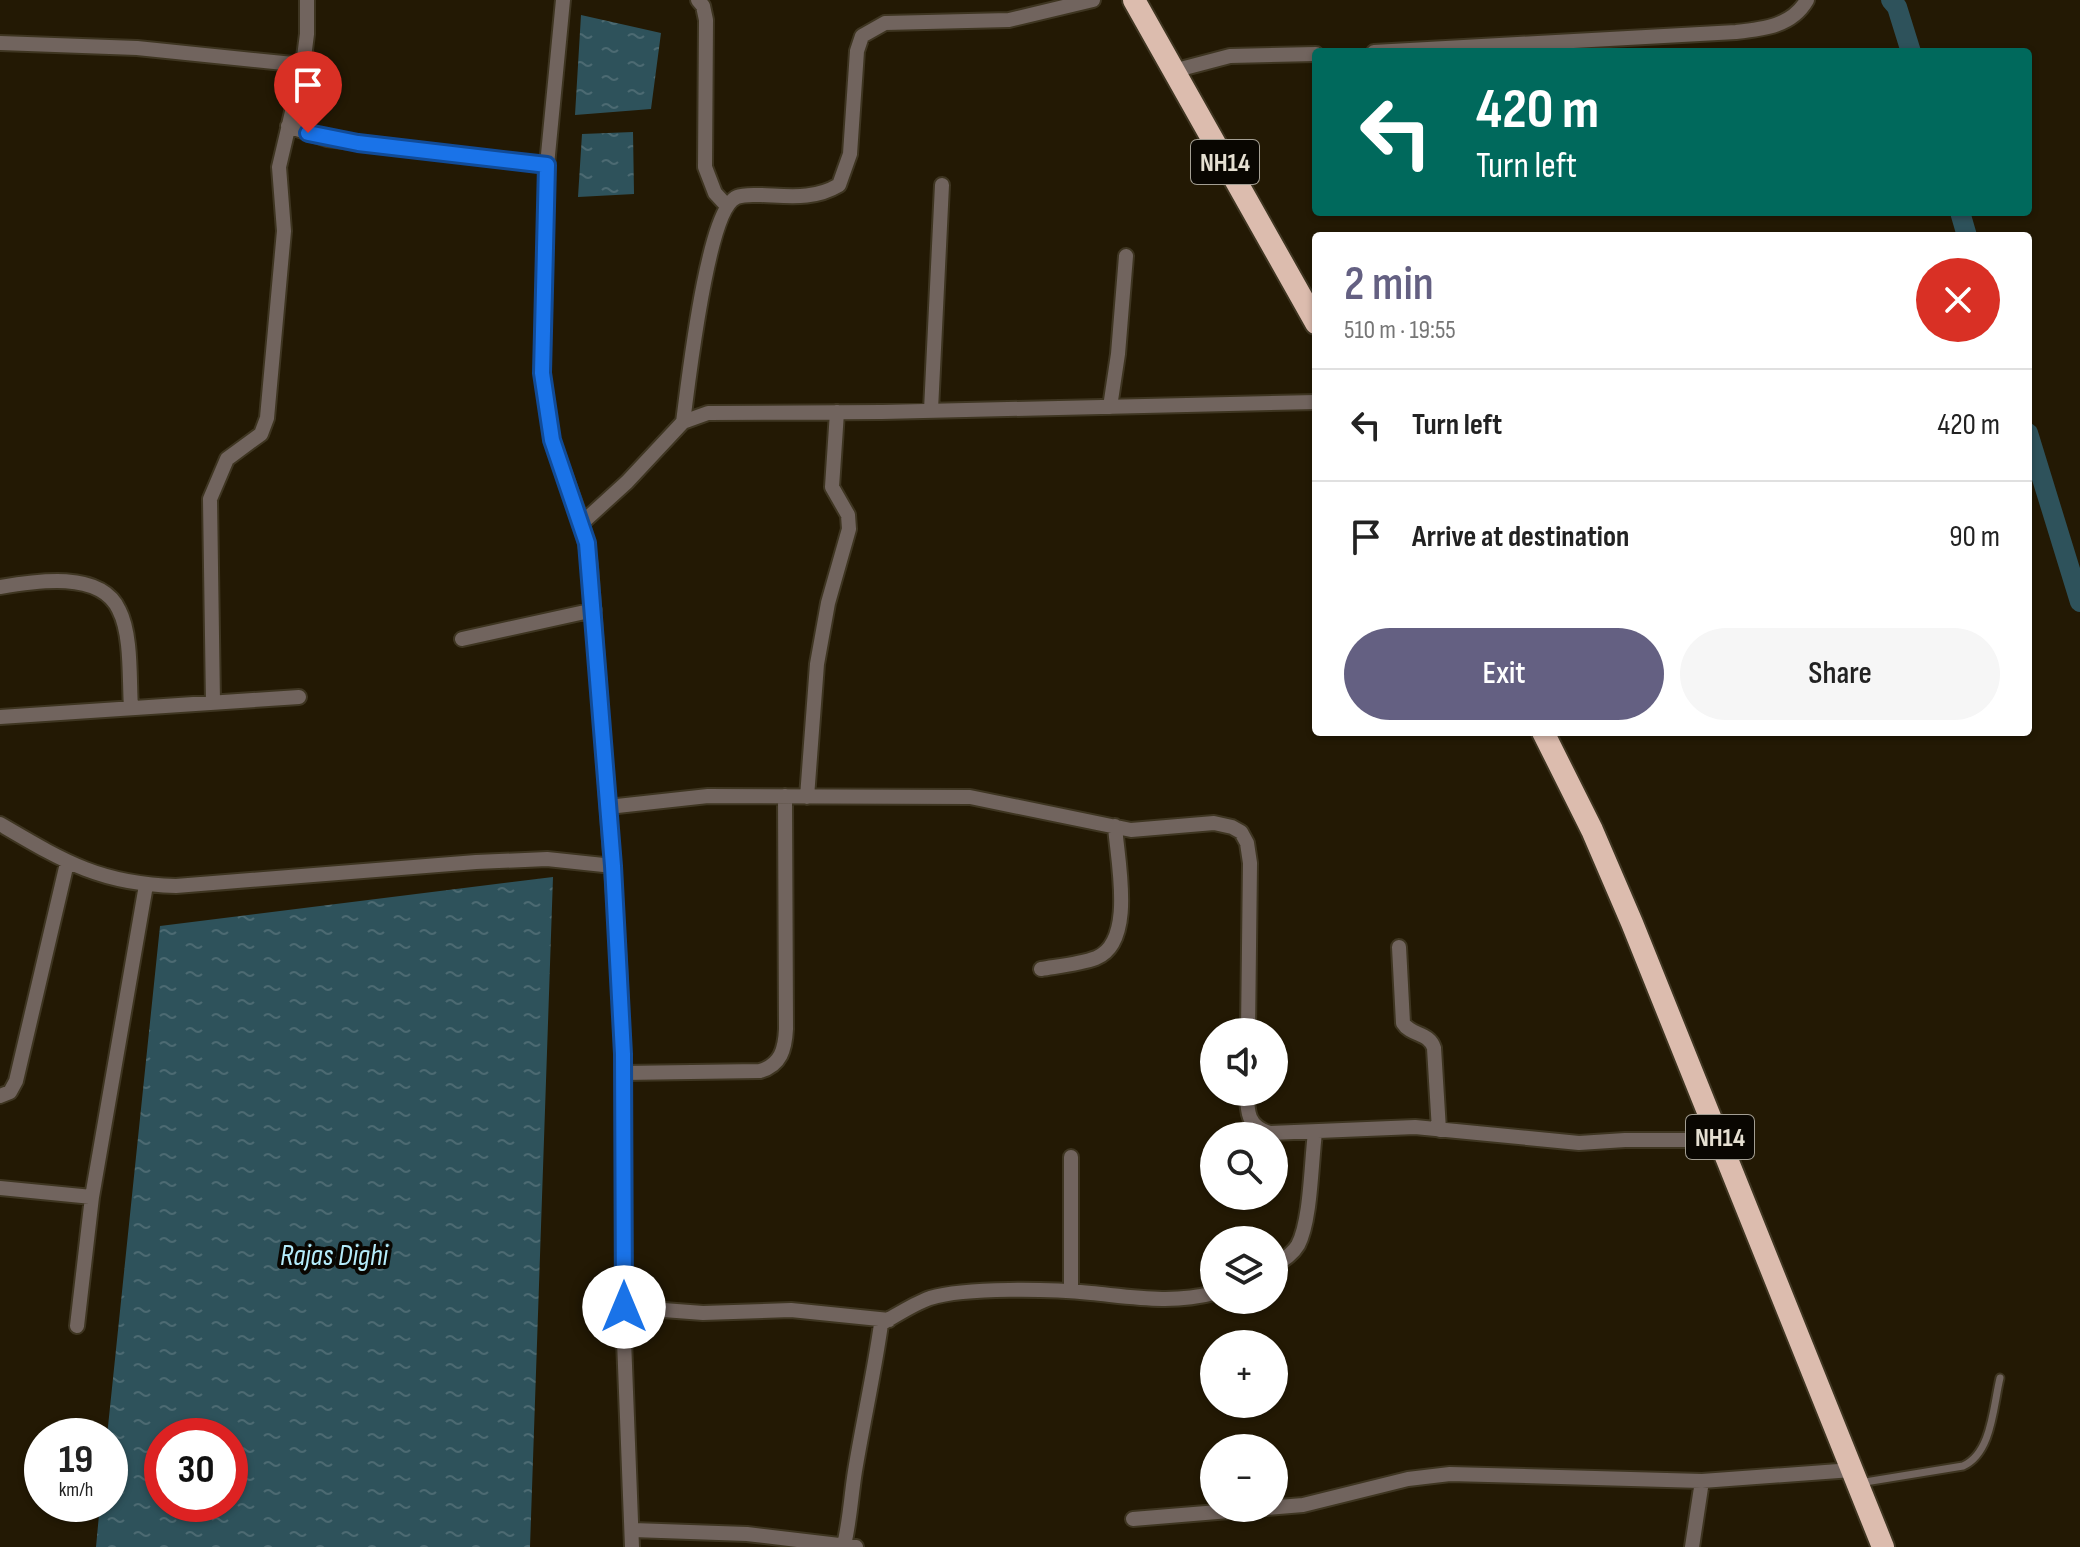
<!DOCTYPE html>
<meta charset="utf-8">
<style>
body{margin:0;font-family:"Sofia Sans Condensed",sans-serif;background:#f6f6f6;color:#222;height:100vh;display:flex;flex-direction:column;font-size:30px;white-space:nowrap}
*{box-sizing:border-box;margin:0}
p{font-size:26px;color:#767676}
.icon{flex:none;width:44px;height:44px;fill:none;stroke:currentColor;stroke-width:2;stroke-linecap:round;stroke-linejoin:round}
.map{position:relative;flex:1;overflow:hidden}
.panel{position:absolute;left:1312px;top:232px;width:720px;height:504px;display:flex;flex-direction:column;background:#fff;border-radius:8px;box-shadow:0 2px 6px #0004}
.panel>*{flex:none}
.guide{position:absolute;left:1312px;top:48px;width:720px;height:168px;border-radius:8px;box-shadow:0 2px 6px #0004;background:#00695c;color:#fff;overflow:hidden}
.fabs{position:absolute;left:1200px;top:1018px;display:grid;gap:16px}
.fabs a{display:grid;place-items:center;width:88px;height:88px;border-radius:50%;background:#fff;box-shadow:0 2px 6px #0004;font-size:40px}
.speed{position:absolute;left:24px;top:1418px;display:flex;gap:16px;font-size:40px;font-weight:700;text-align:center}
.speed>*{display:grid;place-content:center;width:104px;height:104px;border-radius:50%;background:#fff;box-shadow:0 2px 6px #0004;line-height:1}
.speed small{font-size:20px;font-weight:400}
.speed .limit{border:12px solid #d22;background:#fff;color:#111}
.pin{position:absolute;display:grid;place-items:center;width:68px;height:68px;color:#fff;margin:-82px -34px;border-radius:50% 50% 50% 0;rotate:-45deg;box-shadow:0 0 8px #0007}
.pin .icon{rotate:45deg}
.me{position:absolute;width:88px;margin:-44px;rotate:0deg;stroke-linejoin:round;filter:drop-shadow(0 0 6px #0008)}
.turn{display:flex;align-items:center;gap:28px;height:168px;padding:0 32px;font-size:36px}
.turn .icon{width:104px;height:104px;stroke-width:2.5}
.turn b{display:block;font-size:56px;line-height:68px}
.round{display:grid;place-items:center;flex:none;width:84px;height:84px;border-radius:42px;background:#f6f6f6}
.headline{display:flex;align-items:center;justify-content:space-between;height:136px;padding:0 32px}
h1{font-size:48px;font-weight:600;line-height:60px;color:#646082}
.action{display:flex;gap:16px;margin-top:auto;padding:16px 32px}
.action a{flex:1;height:92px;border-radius:48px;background:#646082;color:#fff;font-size:32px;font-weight:600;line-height:92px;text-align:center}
.action a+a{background:#f6f6f6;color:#222}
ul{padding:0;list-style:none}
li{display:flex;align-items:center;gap:24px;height:112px;padding:0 32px;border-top:2px solid #e0e0e0}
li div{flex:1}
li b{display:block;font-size:30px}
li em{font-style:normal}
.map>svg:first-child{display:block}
.water{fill:url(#water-ripples);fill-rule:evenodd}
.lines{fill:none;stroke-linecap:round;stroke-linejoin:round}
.canal{stroke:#2e525b;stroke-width:20}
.service-casing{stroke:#3e3521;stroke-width:11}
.minor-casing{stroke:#3e3521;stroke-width:18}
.trunk-casing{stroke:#3e3521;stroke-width:26}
.service{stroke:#71645e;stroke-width:7}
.minor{stroke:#71645e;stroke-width:14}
.trunk{stroke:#dcbcae;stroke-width:22}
.route-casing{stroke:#114b97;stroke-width:20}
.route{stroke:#1a73e8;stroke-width:14}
.labels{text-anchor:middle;stroke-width:8;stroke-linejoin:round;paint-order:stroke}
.shield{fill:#090601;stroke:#a39e93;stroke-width:2}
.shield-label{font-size:26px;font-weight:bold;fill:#e5dfd1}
.water-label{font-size:30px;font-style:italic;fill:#b5ecfb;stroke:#090601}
</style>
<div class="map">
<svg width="2080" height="1547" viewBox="0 0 2080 1547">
<defs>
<pattern id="water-ripples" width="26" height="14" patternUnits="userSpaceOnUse" patternTransform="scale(2)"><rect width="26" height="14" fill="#2e525b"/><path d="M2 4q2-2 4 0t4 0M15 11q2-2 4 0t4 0" fill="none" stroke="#4c6a72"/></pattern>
</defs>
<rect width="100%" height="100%" fill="#231904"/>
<path class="water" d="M581,15L661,33L651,109L575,115Z
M633,132L634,194L578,197L582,134Z
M553,877L530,1547H96L100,1504H110V1436H107L160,926ZM162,1436H230V1504H162Z"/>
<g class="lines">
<path class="canal" d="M1891,0L1897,7L1911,52
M1960,212L1967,236
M2028,433L2080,602"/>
<defs>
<path id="service" d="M1859,1483L1963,1466C1992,1453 1993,1407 2000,1378"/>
<path id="minor" d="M563,0L547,165L542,373L552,440L582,523L590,565L619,964L623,1054V1314L632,1547
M698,0L703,6L706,20L705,167L715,193L726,205
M0,43L137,48L303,65
M1374,52L1736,32C1764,29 1792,26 1807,0
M1173,71L1230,56L1316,54
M288,126L327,139L547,165
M1110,407L1118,354L1126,256
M931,410L942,185
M683,422C688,386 707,209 737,197C744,194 754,195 761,195C789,196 814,200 839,185L850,154L857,51L862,36L885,23L1009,20L1093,0
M582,523L627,482L683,422L708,413L882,412L1316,402
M0,587C35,581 101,570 119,610C132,635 129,680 131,708
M462,639L594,610
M213,703L210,499L227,459L261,434L267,418L284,231L279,167L303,65L307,34V0
M0,717L299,697
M807,797L817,664L828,603L849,529L848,515L832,487L837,412
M608,807L708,796L970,797L1131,830L1214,823L1232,827L1241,832L1247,843L1250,863L1248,1032
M0,824C63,861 100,884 176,886L476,862L547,859L613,866
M1399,947L1403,1023C1411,1036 1429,1032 1434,1048L1439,1130
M1041,969C1059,966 1080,964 1096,958C1136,942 1117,859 1115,826
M623,1073L760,1071C781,1065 785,1049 786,1029L785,796
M1247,1092C1247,1113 1248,1126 1269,1133L1415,1127L1579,1143L1625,1140H1721
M0,1096L10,1092L16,1081L67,863
M1071,1157V1291
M0,1188L92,1197
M1274,1266C1283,1260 1292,1255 1298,1245C1311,1220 1311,1163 1315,1133
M624,1307L703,1313L791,1310L889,1320
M77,1326L92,1197L146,885
M1133,1519L1303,1505L1408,1479L1450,1474L1702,1481L1852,1470
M633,1530L747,1534L856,1547
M844,1545C850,1520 851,1496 855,1471C863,1422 874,1374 881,1324C897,1315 913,1304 930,1298C966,1287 1052,1289 1091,1293C1133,1297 1173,1304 1214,1293
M1692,1547L1702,1481"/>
<path id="trunk" d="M1134,0L1316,323
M1543,732L1592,830L1632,923L1883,1547"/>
</defs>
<use href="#service" class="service-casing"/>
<use href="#minor" class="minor-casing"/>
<use href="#trunk" class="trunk-casing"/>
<use href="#service" class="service"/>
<use href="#minor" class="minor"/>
<use href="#trunk" class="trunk"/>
</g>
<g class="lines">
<defs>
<path id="route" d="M308,133L358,143L547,165L542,373L552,440L587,543L613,866L623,1054L624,1307"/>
</defs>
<use href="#route" class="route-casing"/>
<use href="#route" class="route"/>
</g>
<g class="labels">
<g class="shield">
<rect x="1191" y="140" width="68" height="44" rx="6"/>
<rect x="1686" y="1115" width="68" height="44" rx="6"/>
</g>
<g class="shield-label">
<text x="1225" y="171">NH14</text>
<text x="1720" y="1146">NH14</text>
</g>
<g class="water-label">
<text x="334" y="1265">Rajas Dighi</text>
</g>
</g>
</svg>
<div class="fabs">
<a><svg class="icon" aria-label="sound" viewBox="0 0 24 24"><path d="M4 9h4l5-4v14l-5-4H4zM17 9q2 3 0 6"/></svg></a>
<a><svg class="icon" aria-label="search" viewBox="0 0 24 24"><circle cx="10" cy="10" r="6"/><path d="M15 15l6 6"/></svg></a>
<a><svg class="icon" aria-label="layers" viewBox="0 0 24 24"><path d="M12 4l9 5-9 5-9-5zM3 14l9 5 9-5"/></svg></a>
<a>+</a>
<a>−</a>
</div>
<div class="speed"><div>19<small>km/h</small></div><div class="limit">30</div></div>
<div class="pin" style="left:308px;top:133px;background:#d93025"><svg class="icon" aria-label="arrive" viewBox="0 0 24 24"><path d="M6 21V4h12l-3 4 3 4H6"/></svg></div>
<svg class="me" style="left:624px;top:1307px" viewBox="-20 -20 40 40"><circle r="19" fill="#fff"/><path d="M0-13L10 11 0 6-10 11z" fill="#1a73e8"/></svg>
<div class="guide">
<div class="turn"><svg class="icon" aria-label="left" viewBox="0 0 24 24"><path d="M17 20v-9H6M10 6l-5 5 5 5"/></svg><div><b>420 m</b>Turn left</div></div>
</div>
<section class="panel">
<div class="headline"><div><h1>2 min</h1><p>510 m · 19:55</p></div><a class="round" style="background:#d93025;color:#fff"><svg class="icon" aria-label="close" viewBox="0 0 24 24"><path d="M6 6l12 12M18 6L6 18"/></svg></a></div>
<ul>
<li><svg class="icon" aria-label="left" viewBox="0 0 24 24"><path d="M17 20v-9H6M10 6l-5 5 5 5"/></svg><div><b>Turn left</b></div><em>420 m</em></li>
<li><svg class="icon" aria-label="arrive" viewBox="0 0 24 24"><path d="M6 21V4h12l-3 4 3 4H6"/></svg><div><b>Arrive at destination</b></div><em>90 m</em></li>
</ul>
<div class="action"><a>Exit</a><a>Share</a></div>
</section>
</div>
